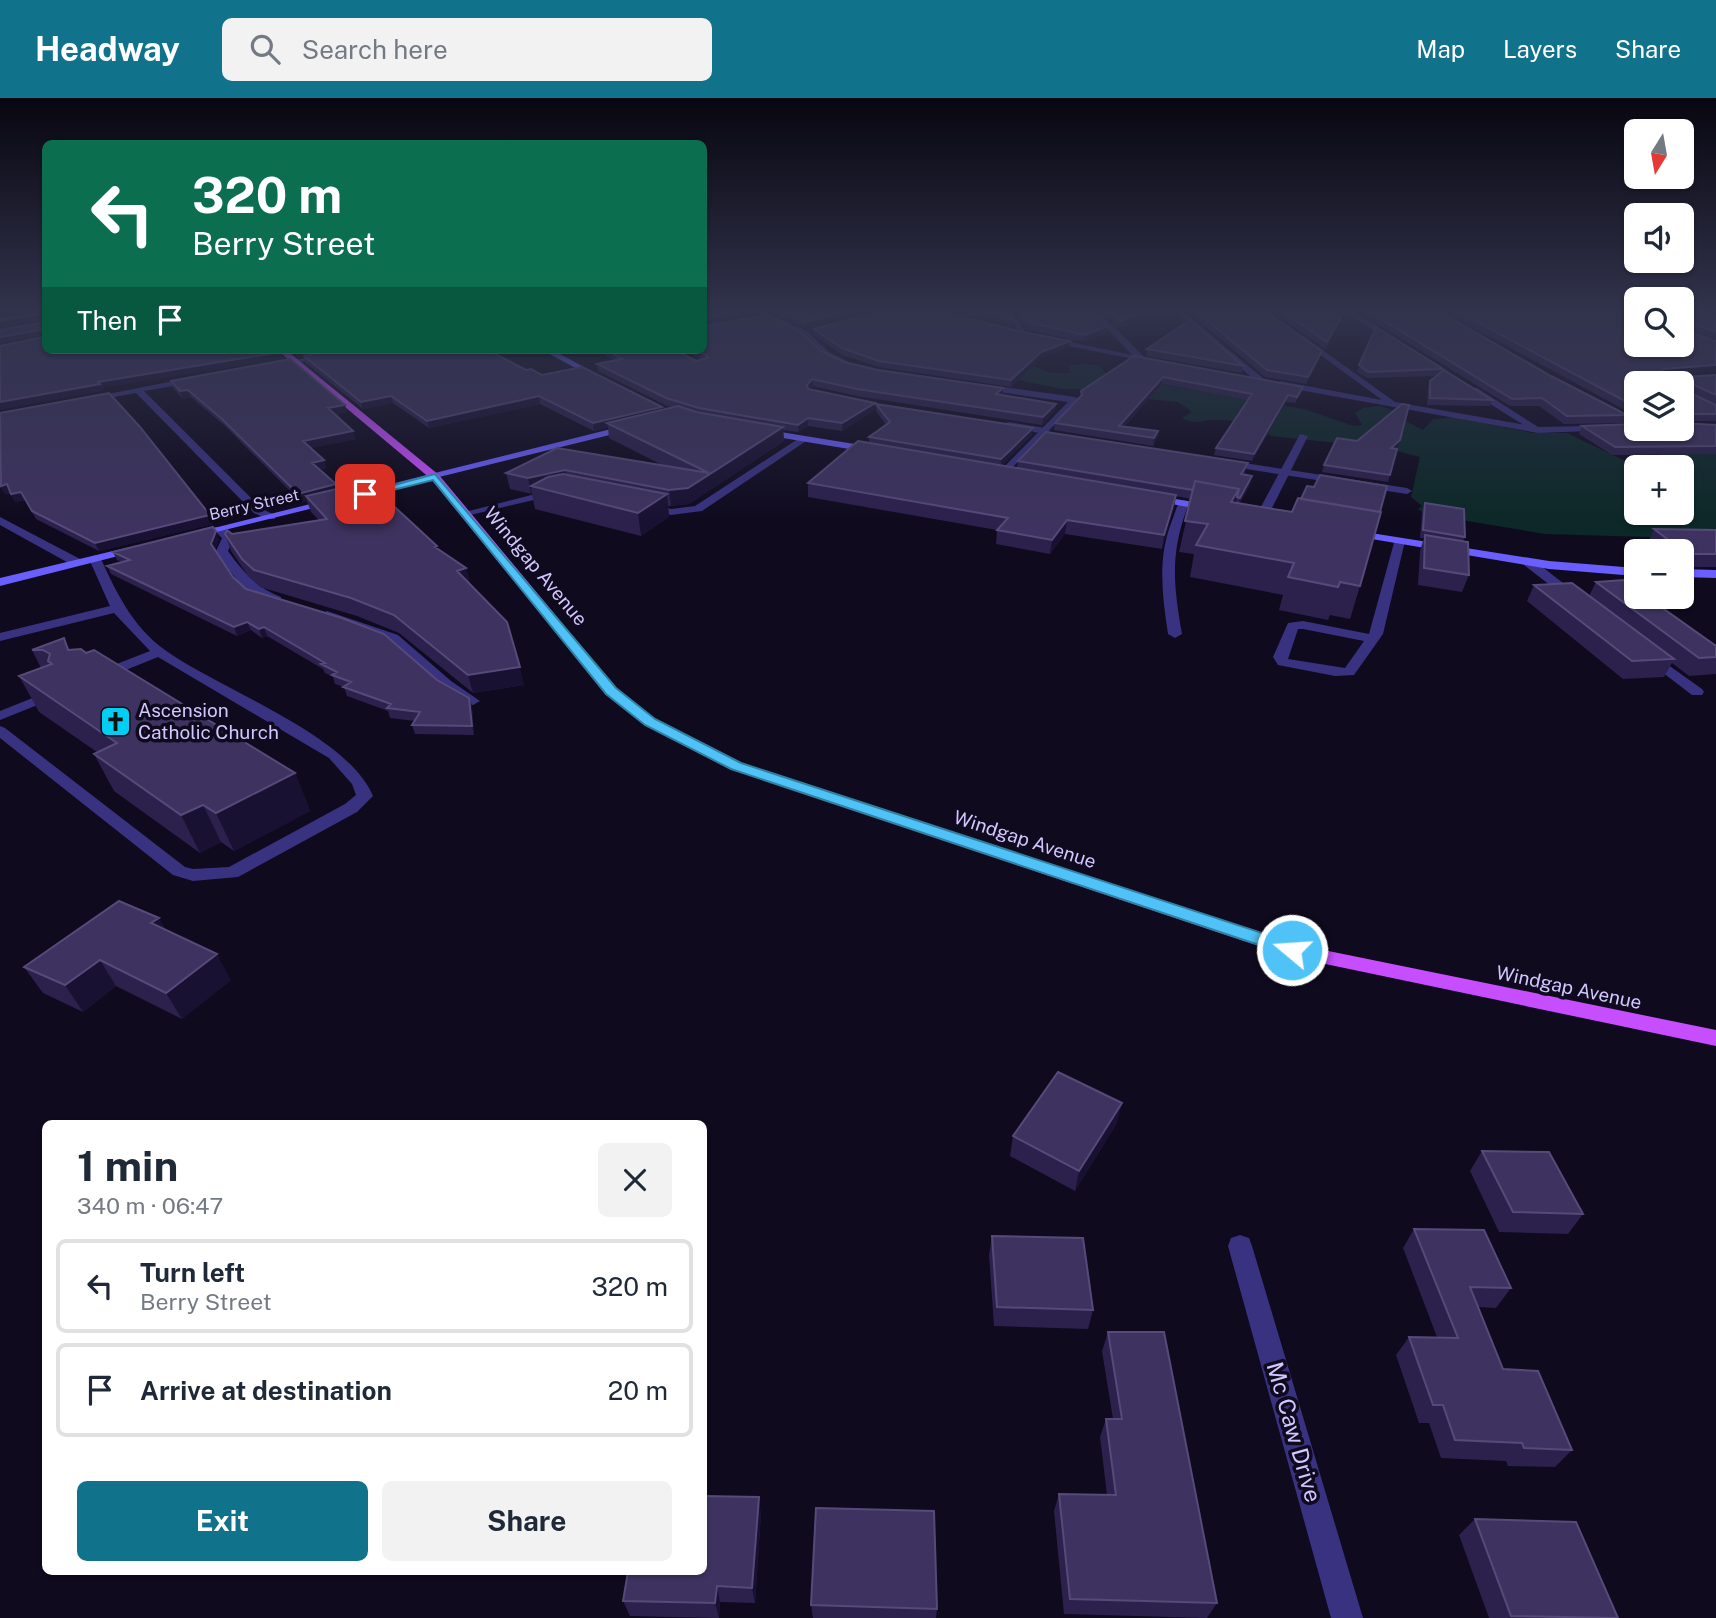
<!DOCTYPE html>
<meta charset="utf-8">
<style>
body{margin:0;font-family:"Public Sans",sans-serif;background:#f2f2f3;color:#1f2937;height:100vh;display:flex;flex-direction:column;font-size:26px;white-space:nowrap}
*{box-sizing:border-box;margin:0}
p{font-size:23px;color:#747a83}
.icon{flex:none;width:38px;height:38px;fill:none;stroke:currentColor;stroke-width:2;stroke-linecap:round;stroke-linejoin:round}
.map{position:relative;flex:1;overflow:hidden}
.details{position:absolute;left:42px;top:1022px;width:665px;height:455px;display:flex;flex-direction:column;background:#fff;border-radius:10px;box-shadow:0 2px 5px #0004}
.details>*{flex:none}
.top-card{position:absolute;left:42px;top:42px;width:665px;height:214px;border-radius:10px;box-shadow:0 2px 5px #0004;background:#0b6e4f;color:#fff;overflow:hidden}
.needle{width:46px;rotate:191deg}
.buttons{position:absolute;left:1624px;top:21px;display:grid;gap:14px}
.buttons a{display:grid;place-items:center;width:70px;height:70px;border-radius:10px;background:#fff;box-shadow:0 2px 5px #0004;font-size:35px}
.pin{position:absolute;display:grid;place-items:center;width:60px;height:60px;color:#fff;margin:-30px;border-radius:14px;box-shadow:0 4px 10px #0006}
.me{position:absolute;width:77px;margin:-38px;rotate:288deg;stroke-linejoin:round;filter:drop-shadow(0 0 5px #0008)}
.turn{display:flex;align-items:center;gap:24px;height:147px;padding:0 35px;font-size:32px}
.turn .icon{width:91px;height:91px;stroke-width:2.5}
.turn b{display:block;font-size:49px;line-height:60px}
.then{display:flex;align-items:center;height:66px;padding:0 35px;background:#0003;gap:14px;font-size:26px}
.round{display:grid;place-items:center;flex:none;width:74px;height:74px;border-radius:10px;background:#f2f2f3}
.summary{display:flex;align-items:center;justify-content:space-between;height:119px;padding:0 35px}
h1{font-size:42px;font-weight:700;line-height:52px}
.cta{display:flex;gap:14px;margin-top:auto;padding:14px 35px}
.cta a{flex:1;height:80px;border-radius:10px;background:#11738b;color:#fff;font-size:28px;font-weight:700;line-height:80px;text-align:center}
.cta a+a{background:#f2f2f3;color:#1f2937}
ul{padding:0;list-style:none}
li{display:flex;align-items:center;gap:21px;height:94px;margin:0 14px 10px;padding:0 21px;border:4px solid #e0e1e3;border-radius:10px}
li div{flex:1}
li b{display:block;font-size:26px}
li em{font-style:normal}
header{display:flex;align-items:center;gap:42px;box-sizing:border-box;height:98px;padding:0 35px;background:#11738b;color:#fff}
header strong{font-size:33px}
nav{display:flex;gap:38px;margin-inline-start:auto;font-size:24px}
.search{width:490px;height:63px;background:#f2f2f3;display:flex;align-items:center;gap:18px;box-sizing:border-box;padding:0 24px;border-radius:10px;color:#747a83;font-size:26px}
.map>svg:first-child{display:block}
.green{fill:#0d2828;fill-rule:evenodd}
.lines{fill:none;stroke-linecap:round;stroke-linejoin:round}
.lane{fill:#393281;fill-rule:evenodd}
.street{fill:#393281;fill-rule:evenodd}
.secondary{fill:#6b5eff;fill-rule:evenodd}
.primary{fill:#c64eff;fill-rule:evenodd}
.wall{fill:#2c214d}
.shaded-wall{fill:#191132}
.building{fill:#3e3360;stroke:#554a79;stroke-width:2}
.route{fill:#4fc3f7;stroke:#337fa1;stroke-width:2}
.labels{text-anchor:middle;stroke-width:7;stroke-linejoin:round;paint-order:stroke}
.far-street-label{font-size:16px;fill:#d1c7ff;stroke:#0f0a1e}
.street-label{font-size:19px;fill:#d1c7ff;stroke:#0f0a1e}
.poi-label{font-size:19px;fill:#d1c7ff;stroke:#0f0a1e;text-anchor:start}
.near-street-label{font-size:23px;fill:#d1c7ff;stroke:#0f0a1e}
</style>
<header>
<strong>Headway</strong>
<div class="search"><svg class="icon" aria-label="search" viewBox="0 0 24 24"><circle cx="10" cy="10" r="6"/><path d="M15 15l6 6"/></svg>Search here</div>
<nav><a>Map</a><a>Layers</a><a>Share</a></nav>
</header>
<div class="map">
<svg width="1716" height="1520" viewBox="0 0 1716 1520">
<rect width="100%" height="100%" fill="#0f0a1e"/>
<path class="green" d="M1087,266L1100,268L1107,277L1304,311L1354,328L1362,327L1355,315L1363,310L1380,308L1393,312L1401,321L1423,332L1433,321L1454,319L1532,335H1567L1625,363H1667L1636,331L1716,353V441L1545,436L1425,416L1418,411L1422,408L1411,399L1420,359L1386,350L1271,338C1255,327 1230,320 1210,322C1197,324 1194,326 1182,320L1192,314L1178,304L1118,298L1098,291H1061L999,278L1030,267L1051,275H1070L1069,267ZM1636,369H1682V415H1636Z"/>
<g class="lines">
<path class="lane" d="M1004,210H1010L1028,238H1022Z
M1172,210H1179L1264,281V285H1258Z
M1339,210H1348L1397,241L1390,243Z
M1471,290H1477L1543,332L1535,334L1471,294Z
M1009,324L1045,330L1050,333L1045,336L1006,329V325Z
M801,339L809,341L702,413L671,417L643,409L648,406L671,411L695,408Z
M1225,362L1407,390L1412,393L1407,396L1221,367L1220,365Z
M555,391L559,392V396L466,418L461,415Z
M1184,402L1189,405C1170,454 1173,485 1182,536L1175,540L1168,536C1162,496 1157,458 1173,420C1176,412 1177,405 1184,402Z
M1395,441L1405,443L1383,536L1354,577L1335,578L1278,567L1273,559L1288,525L1303,523L1369,536ZM1298,531H1303L1364,543L1345,570L1288,561Z
M95,457L101,461C117,496 133,529 165,552C222,593 346,635 373,698L357,714L238,779L193,783L173,777L0,640V628L5,630L185,769L193,771L229,769L345,706L356,697L352,686L329,660L158,559L106,580H96V574L150,553L114,515L0,543V535L110,508L89,461Z
M1524,461H1532L1576,495V501H1568L1524,467Z
M1650,554L1702,591L1704,594L1702,597H1692L1645,561L1643,558Z
M55,591L60,592L62,595L60,598L0,622V613Z"/>
<path class="street" d="M748,210H757L807,233L829,254L851,265C832,274 814,244 800,236C783,226 764,221 748,210Z
M1088,210H1096L1144,259L1159,262V266L1043,243L1046,239L1132,257Z
M1303,238L1395,304L1538,329L1636,327V331H1640L1538,335L1277,288L1280,283L1382,302L1300,242Z
M346,252H363L276,269L272,267Z
M565,252H584L555,258L551,256Z
M194,279L197,284L144,293L262,411L275,417V421H267L254,415L136,295L87,304L83,301Z
M981,286L1075,299L1079,302L1004,378L999,375L1000,373L1068,304L978,291Z
M1300,336L1308,338L1268,418L1258,420L1256,418Z
M0,419L82,462L84,465L74,468L0,427Z
M215,429H223L234,439L228,453C243,474 257,490 281,499V505C252,509 230,473 216,453L222,440L213,431Z
M327,513L398,537L451,583L480,603L473,607L468,606L441,589L388,543L322,520L321,517Z
M1240,1137L1249,1140L1252,1148L1363,1520H1331L1228,1148L1231,1140Z"/>
<path class="secondary" d="M542,252H552L605,280L598,282Z
M631,326L636,329L634,331L192,440L186,437Z
M762,331L873,349L878,352L873,355L759,336L757,334Z
M1152,397L1211,407L1216,410L1211,413L1148,402V398Z
M1352,432L1549,463L1636,470V478L1549,471L1348,437V433Z
M138,447L144,450L142,452L0,488V480Z
M1682,471L1716,472V480L1682,479Z"/>
<path class="primary" d="M277,252H286L439,377L616,590L655,621L742,665L1294,846L1716,932V948L1292,859L730,671L645,627L606,596L431,381Z"/>
</g>
<path class="wall" d="M704,210H754V216L704,228L821,253L844,264L878,272L1002,297L1056,306L1055,313L1042,327L857,298L813,288L810,292L875,312L842,333L808,328L798,334L783,332L784,343L689,406L671,408H668L669,419L641,438L535,411L532,396L510,391L506,375L557,350L664,368L609,340L608,329L594,333L540,306L429,330L393,305L363,311L306,265L304,258L526,272L662,312L673,309L667,308L598,273L597,266L614,262L606,258L605,252L696,263L702,262L685,252H704Z
M763,210H886L805,230Z
M936,210H1006L1013,221L1012,227Z
M1012,210H1091L1107,234L1083,244L1026,231Z
M1099,210H1169L1119,230Z
M1268,210H1345L1344,217L1325,251Z
M1352,210H1433L1551,278L1627,317L1624,325L1564,326L1539,308H1510Z
M1437,210H1636H1633L1636,247L1682,210H1716V241L1684,230L1665,278L1667,280L1716,277V306L1684,291L1716,307V323H1682L1636,285V318Z
M1199,216L1322,253L1320,260L1306,286L1265,279L1198,222Z
M1376,229L1492,302L1490,308L1427,307L1428,289L1430,283L1436,278L1367,280L1357,274Z
M814,231L1023,234L1070,243L1069,249L1040,261L1011,289L879,269L842,257L814,237Z
M1147,251L1243,268L1242,275L1146,258Z
M290,252H331L298,258Z
M1134,258L1303,289L1301,295L1295,305L1286,304L1252,363L1214,357L1216,350L1248,302L1162,286L1124,329L1158,333L1157,340L1153,348L1054,332L1055,325L1080,299L1081,293Z
M171,283L345,307L347,314L336,317L356,341L310,350L324,362L326,370L320,372L336,386L337,391L438,452L466,470L470,486L524,587L473,595L399,535L357,518L260,489L248,478L231,453L225,436H232L319,422L311,414L307,403L301,404L225,328L191,299L183,301L173,290Z
M876,306L1032,337L1002,367L1017,370L1018,363L1248,365L1244,377L1250,387L1240,405L1360,488L1350,521L1330,517L1328,522L1279,512L1283,497L1190,479L1194,456L1179,454L1191,401L1176,398L1174,410L1162,451L1065,436L1050,456L996,446L997,432L808,399V385L869,345V339L886,327L876,313Z
M1716,327V356L1612,357L1579,336L1582,328Z
M1400,342L1396,351H1397L1388,384L1322,374L1324,367L1357,343Z
M0,387L213,426L99,453L36,421L25,402L15,404L10,395L5,396Z
M1425,405L1465,439L1463,443L1469,477L1462,494L1418,487L1420,453L1424,440H1420L1422,413Z
M1654,431L1716,432V469H1682V453H1660L1648,444Z
M219,441L215,452L233,479L246,491L437,582L469,600L472,609L474,637L415,636L412,627L415,623L390,620L388,613L347,598L344,589L335,586L333,579L325,575L323,571L267,538L262,540L251,532L237,538L111,476L107,468L122,464L117,462L113,454Z
M1596,484L1716,548V576L1689,578L1672,565L1664,579L1623,581L1527,503L1534,487L1589,498Z
M64,540L70,552L295,675L310,713L234,753L221,744L200,755L114,693L94,656L97,654L39,614L19,578L41,570L32,552Z
M166,832L231,882L182,921L116,888L83,914L43,895L24,869Z
M1117,1025L1075,1093L1010,1058L1013,1038Z
M1482,1053L1583,1116L1568,1136L1499,1134L1470,1073Z
M1414,1131L1511,1190L1496,1210L1478,1209L1503,1271L1572,1352L1555,1369L1508,1368L1506,1363L1441,1360L1429,1325H1419L1396,1257L1409,1239H1437L1403,1150Z
M992,1138L1093,1212L1088,1231L994,1228L989,1157Z
M1108,1234L1217,1505L1207,1520L1064,1516L1054,1413L1059,1396L1107,1397L1100,1339L1106,1321H1113L1102,1253Z
M761,1416L755,1505L720,1504L719,1520L630,1518L623,1503Z
M1475,1421L1618,1520H1489L1459,1437Z
M811,1507L937,1511L936,1520H813Z"/>
<path class="shaded-wall" d="M18,210H45L46,211L0,219V213Z
M754,210V216L704,228V221Z
M862,210H886L805,230V224Z
M1154,210H1169L1119,230L1120,223Z
M1346,210L1344,217L1325,251L1327,244Z
M43,215L46,221L0,229V223Z
M1108,228L1107,234L1083,244L1084,237Z
M45,231L46,237L0,245V239Z
M1070,243L1069,249L1040,261L1011,289V282L1041,254Z
M296,252H331L298,258Z
M1322,253L1320,260L1306,286L1308,279Z
M281,254L283,261L102,290L103,293L0,312V304L98,284Z
M1716,267V273L1660,278L1661,274L1663,271Z
M1163,279L1162,286L1118,335L1119,328Z
M812,281L813,288L807,295V287Z
M1003,290L1002,297L996,296Z
M188,292L191,299L183,301L180,293Z
M1288,297L1286,304L1252,363L1254,356Z
M391,298L393,305L363,311L361,304Z
M539,298L540,306L429,330L427,323Z
M875,305V312L842,333V325Z
M1056,306L1055,313L1042,327L1043,319Z
M345,307L347,314L331,318L328,310Z
M662,309V316L607,325L608,329L594,333L593,325Z
M808,320V328L798,334V327Z
M783,329L784,343L689,406L671,408L669,392L688,390Z
M1033,330L1032,337L1001,369V361Z
M353,333L356,341L305,351L303,343Z
M1158,333L1157,340L1153,348L1154,340Z
M1400,342L1397,349L1389,357L1391,350Z
M324,362L326,370L314,373L312,365Z
M565,372L568,387L531,388L532,396H531L528,380Z
M1252,378L1250,387L1238,409L1240,400Z
M7,386L11,394L5,396L1,388Z
M336,386L339,395L306,398L307,403L301,404L298,396Z
M1239,391L1232,421L1231,404Z
M21,394L25,402L15,404L11,396Z
M667,396L669,419L641,438L638,415Z
M1176,397L1174,410L1162,451L1164,437Z
M210,417L213,426L99,453L95,445Z
M1067,422L1065,436L1050,456L1052,442Z
M216,433L219,441L214,454L211,446Z
M466,470L470,487L457,473Z
M247,524L251,532L237,538L234,529Z
M264,529L267,538L262,540L259,531Z
M520,569L524,587L473,595L468,577Z
M469,600L472,609L474,637L472,628Z
M295,675L310,713L234,753L216,715Z
M203,707L221,744L200,755L181,717Z
M159,820L174,845L151,825Z
M217,856L231,882L182,921L166,895Z
M100,862L116,888L83,914L65,887Z
M1122,1005L1117,1025L1075,1093L1079,1073Z
M759,1399L761,1416L755,1505L752,1490Z
M717,1488L720,1504L719,1520L715,1505Z"/>
<path class="building" d="M0,210H18L0,213Z
M46,210V218L43,215L0,223V221L44,215Z
M704,210H753L704,221Z
M775,210H862L805,224Z
M894,210H926L1023,234L1070,243L1041,254L1011,282L879,263L842,250L814,231Z
M963,210H1006L1013,221Z
M1017,210H1091L1108,228L1084,237L1027,224Z
M1106,210H1154L1120,223Z
M1209,210H1261L1322,253L1308,279L1267,272L1199,216Z
M1278,210H1346L1327,244Z
M1363,210H1433L1551,278L1627,317L1567,318L1542,300L1512,301Z
M1451,210H1633L1636,211V247H1682V210H1716V234L1683,222L1684,232L1716,243V267L1663,271L1661,274L1667,280L1716,277V297L1683,282L1684,292L1716,307V316H1686L1682,323V285H1636V309Z
M767,217L799,233L821,253L844,264L878,272L1003,290L996,296L1056,306L1043,319L857,291L812,281L807,287L808,291L875,305L842,325L808,320L798,327L699,310L666,300L597,266L622,261L606,252H676L696,263L707,260L706,257L696,252H704V227V228Z
M46,222V252H279L281,254L98,284L100,286L0,304V248L44,239L45,231L0,239V232L45,224Z
M1190,222L1243,268L1147,251Z
M1376,229L1443,271L1368,274L1359,267Z
M339,252H488L526,272L531,271L542,277L582,269L662,309L593,325L539,298L427,323L391,298L361,304L304,258Z
M1134,258L1303,289L1297,299L1288,297L1254,356L1216,350L1252,296L1163,279L1119,328L1158,333L1154,340L1055,325L1082,297L1081,293Z
M290,261L345,307L328,310L353,333L303,343L324,362L312,365L336,386L298,396L222,321L188,292L180,293L171,283Z
M1444,272L1492,302L1430,300V283Z
M109,295L140,329L210,417L95,445L32,413L21,394L11,396L7,386L1,388L0,315Z
M876,306L1033,330L1001,361L869,339L890,324Z
M1402,306L1409,307L1400,342L1391,350L1397,351L1390,377L1324,367L1337,340L1357,343Z
M678,308L696,314L783,329L688,390L669,392L565,372L528,380L506,375L557,350L709,375L607,325Z
M1682,325L1716,327V348L1615,349L1582,328L1636,326V331H1682Z
M1046,334L1248,365L1241,376L1252,378L1240,400L1237,399L1239,391L1195,383L1193,392L1018,363Z
M858,343L1176,397L1164,437L1067,422L1052,442L997,432L1008,420L808,385Z
M563,376L667,396L638,415L531,388L548,379Z
M1320,377L1387,388L1380,414L1301,401L1307,388L1314,389Z
M1195,383L1239,391L1231,404L1292,414L1298,400L1381,414L1360,488L1340,484L1338,489L1288,479L1294,465L1196,447L1208,426L1185,423Z
M345,389L363,405L385,400L437,448L435,449L466,470L457,473L507,524L520,569L468,577L394,517L351,500L254,472L242,461L225,436L227,432L232,436L327,421L306,398Z
M1425,405L1464,411L1465,439L1423,432Z
M213,429L216,433L211,446L233,479L246,491L342,520L384,536L437,582L469,600L472,628L412,627L420,614L387,610L391,606L343,589L351,584L332,577L337,574L321,566L325,565L264,529L259,531L247,524L234,529L107,468L130,462L113,454Z
M1654,431L1716,432V456H1687Z
M1425,437L1468,444L1469,477L1424,470Z
M1624,482L1636,491V499H1647L1716,548V559L1699,560L1596,484Z
M1572,485L1674,561L1632,563L1534,487Z
M64,540L68,552L81,551L86,555L94,552L295,675L216,715L203,707L181,717L94,656L117,645L19,578L52,566L48,563L50,556L43,552H32Z
M119,803L159,820L151,825L217,856L166,895L100,862L65,887L24,869Z
M1058,974L1122,1005L1079,1073L1013,1038Z
M1482,1053L1549,1054L1583,1116L1513,1114Z
M1414,1131L1484,1132L1511,1190L1470,1189L1503,1271L1538,1273L1572,1352L1524,1350L1522,1345L1455,1342L1443,1307H1433L1409,1239L1458,1240Z
M992,1138L1083,1140L1093,1212L997,1209Z
M1108,1234H1164L1217,1505L1070,1501L1059,1396L1116,1397L1106,1321H1122Z
M704,1398L759,1399L752,1490L717,1488L715,1505L623,1503L628,1474H704Z
M816,1410L934,1413L937,1511L811,1507Z
M1475,1421L1576,1424L1618,1520L1511,1518Z"/>
<linearGradient id="sky" x2="0" y2="1"><stop stop-color="#080610"/><stop offset="0.5" stop-color="#31334c"/><stop offset="1" stop-color="#31334c" stop-opacity="0"/></linearGradient>
<rect width="1716" height="423" fill="url(#sky)"/>
<path class="route" d="M435,376L616,590L655,621L741,665L1299,847L1301,852L1299,856H1286L731,671L645,627L606,596L433,382L365,399L360,396Z"/>
<defs>
<symbol id="church-square" viewBox="-11 -11 22 22"><rect x="-9" y="-9" width="18" height="18" rx="4" fill="#00cef2" stroke="#0f0a1e"/><path d="M-1.2-6h2.4v3.5h3.3v2.4h-3.3V6h-2.4V-.1h-3.3v-2.4h3.3Z" fill="#111"/></symbol>
</defs>
<g fill-rule="evenodd">
<use href="#church-square" x="98" y="606" width="35" height="35"/>
</g>
<g class="labels">
<g class="far-street-label">
<text transform="translate(254 406) rotate(-13)" y="6">Berry Street</text>
</g>
<g class="street-label">
<text transform="translate(536 468) rotate(50)" y="7">Windgap Avenue</text>
<text transform="translate(1025 741) rotate(18)" y="7">Windgap Avenue</text>
<text transform="translate(1569 889) rotate(12)" y="7">Windgap Avenue</text>
</g>
<g class="poi-label">
<text x="138" y="619">Ascension<tspan x="138" dy="22">Catholic Church</tspan></text>
</g>
<g class="near-street-label">
<text transform="translate(1294 1334) rotate(74)" y="8">Mc Caw Drive</text>
</g>
</g>
</svg>
<div class="buttons">
<a><svg class="needle" viewBox="-14 -14 28 28"><path d="M0-13l5 13h-10z" fill="#e53935"/><path d="M0 13l5-13h-10z" fill="#747a83"/></svg></a>
<a><svg class="icon" aria-label="sound" viewBox="0 0 24 24"><path d="M4 9h4l5-4v14l-5-4H4zM17 9q2 3 0 6"/></svg></a>
<a><svg class="icon" aria-label="search" viewBox="0 0 24 24"><circle cx="10" cy="10" r="6"/><path d="M15 15l6 6"/></svg></a>
<a><svg class="icon" aria-label="layers" viewBox="0 0 24 24"><path d="M12 4l9 5-9 5-9-5zM3 14l9 5 9-5"/></svg></a>
<a>+</a>
<a>−</a>
</div>
<div class="pin" style="left:365px;top:396px;background:#d93025"><svg class="icon" aria-label="arrive" viewBox="0 0 24 24"><path d="M6 21V4h12l-3 4 3 4H6"/></svg></div>
<svg class="me" style="left:1292px;top:852px" viewBox="-20 -20 40 40"><circle r="17" fill="#4fc3f7" stroke="#fff" stroke-width="3"/><path d="M0-11L8 9 0 5-8 9z" fill="#fff"/></svg>
<div class="top-card">
<div class="turn"><svg class="icon" aria-label="left" viewBox="0 0 24 24"><path d="M17 20v-9H6M10 6l-5 5 5 5"/></svg><div><b>320 m</b>Berry Street</div></div>
<div class="then">Then<svg class="icon" aria-label="arrive" viewBox="0 0 24 24"><path d="M6 21V4h12l-3 4 3 4H6"/></svg></div>
</div>
<section class="details">
<div class="summary"><div><h1>1 min</h1><p>340 m · 06:47</p></div><a class="round"><svg class="icon" aria-label="close" viewBox="0 0 24 24"><path d="M6 6l12 12M18 6L6 18"/></svg></a></div>
<ul>
<li><svg class="icon" aria-label="left" viewBox="0 0 24 24"><path d="M17 20v-9H6M10 6l-5 5 5 5"/></svg><div><b>Turn left</b><p>Berry Street</p></div><em>320 m</em></li>
<li><svg class="icon" aria-label="arrive" viewBox="0 0 24 24"><path d="M6 21V4h12l-3 4 3 4H6"/></svg><div><b>Arrive at destination</b></div><em>20 m</em></li>
</ul>
<div class="cta"><a>Exit</a><a>Share</a></div>
</section>
</div>
